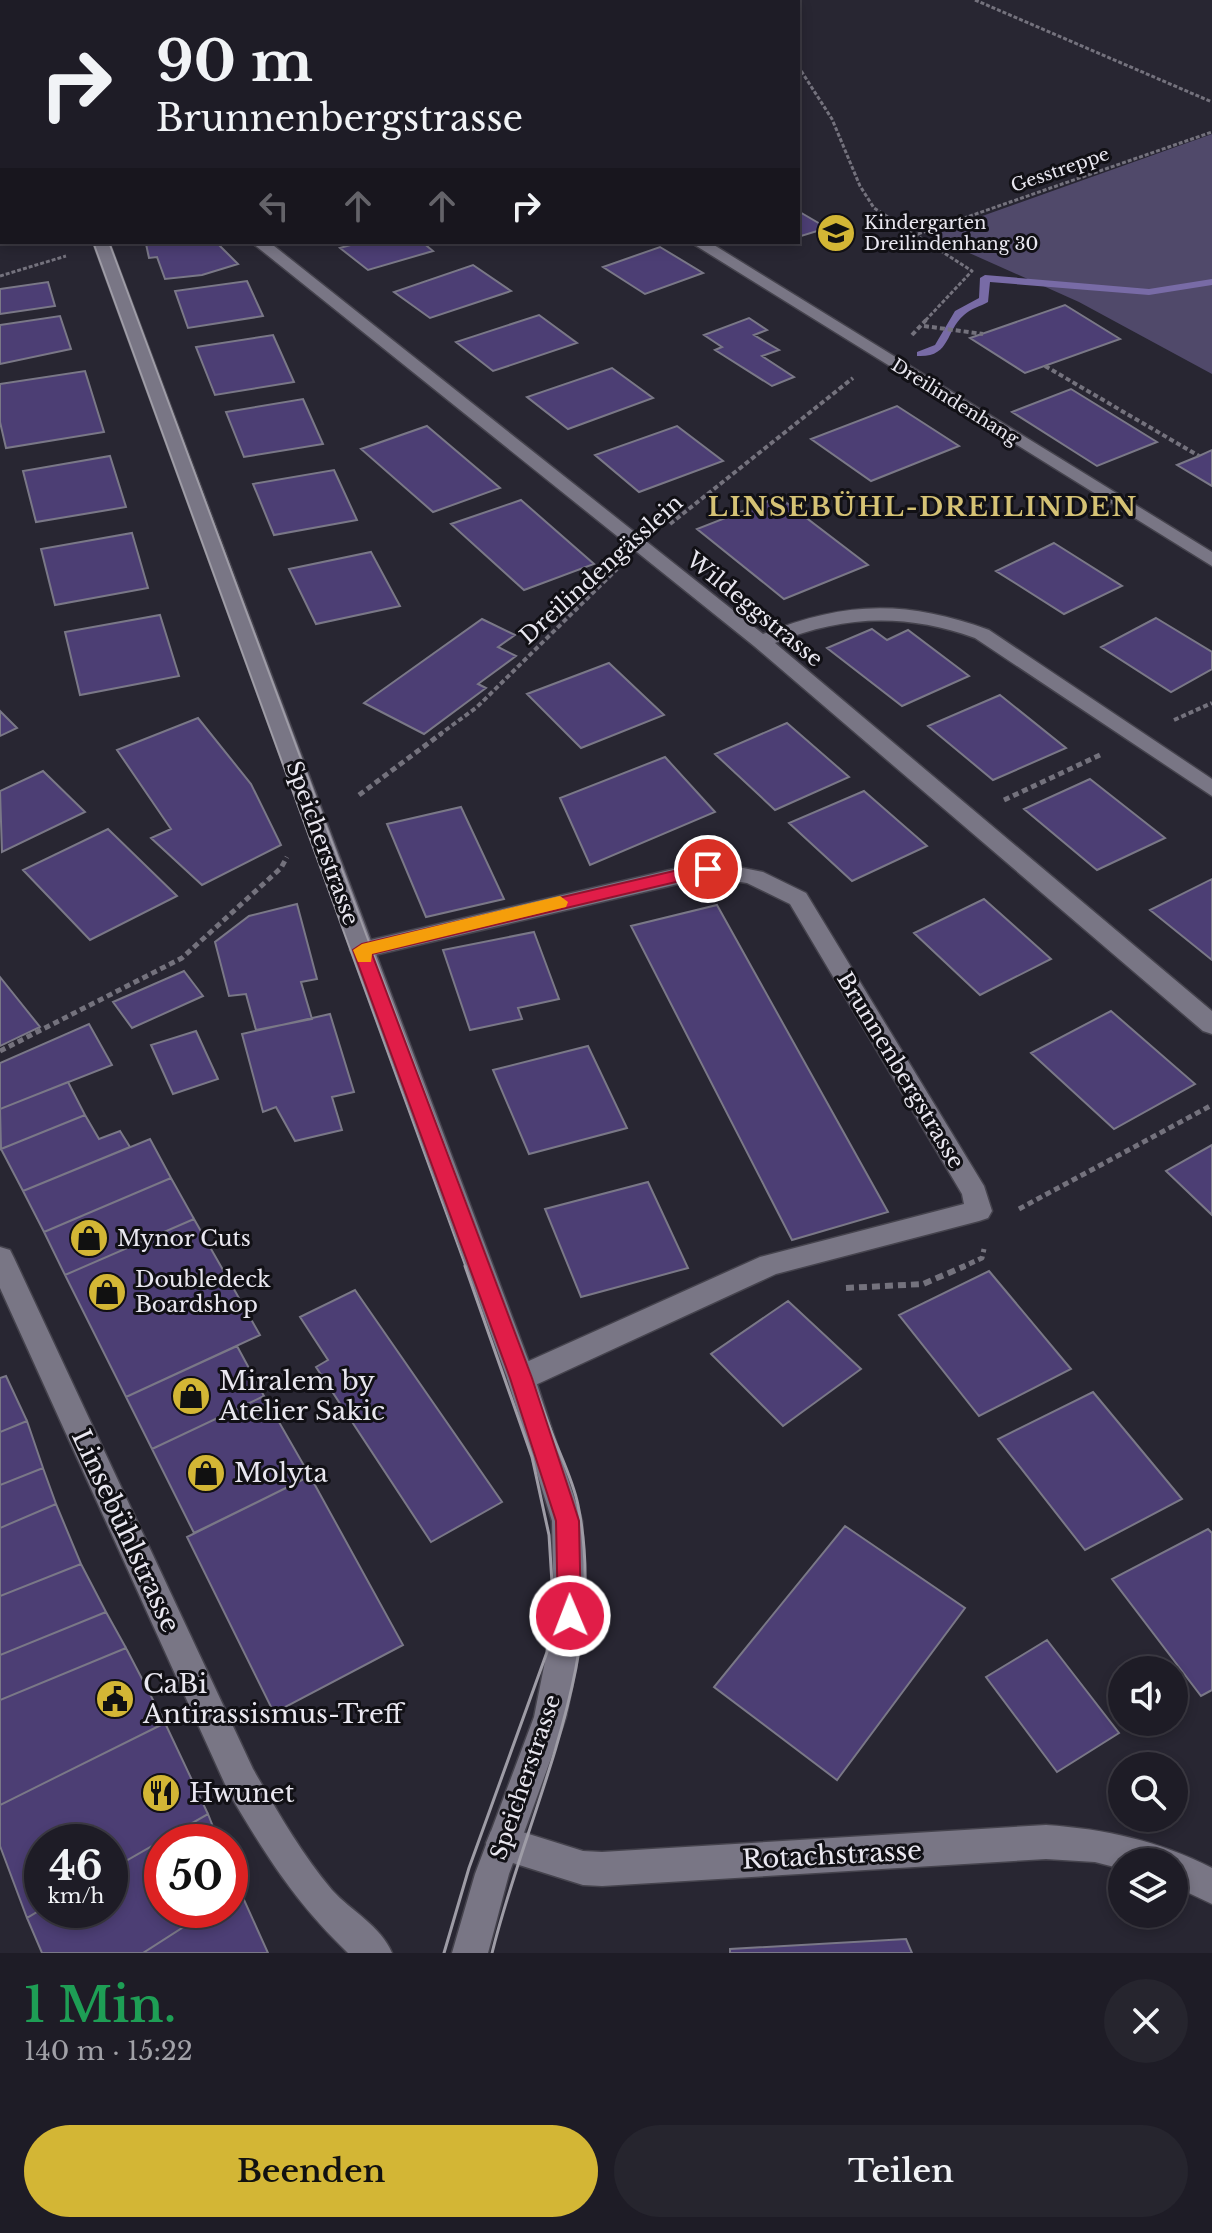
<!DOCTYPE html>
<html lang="de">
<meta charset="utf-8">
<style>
body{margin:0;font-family:"Libre Baskerville",serif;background:#26252e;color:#f1f3f6;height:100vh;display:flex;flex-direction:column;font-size:30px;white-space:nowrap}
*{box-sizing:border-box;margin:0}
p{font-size:26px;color:#a1a1a7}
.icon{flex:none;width:44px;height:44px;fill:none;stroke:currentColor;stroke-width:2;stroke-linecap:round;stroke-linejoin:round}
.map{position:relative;height:1953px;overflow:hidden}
.sheet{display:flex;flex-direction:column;background:#1e1c26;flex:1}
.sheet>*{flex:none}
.top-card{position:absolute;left:0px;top:0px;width:800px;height:244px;box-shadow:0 4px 12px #0003,0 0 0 2px #3c3a43;background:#1e1c26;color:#f1f3f6;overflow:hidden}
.controls{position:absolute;left:1108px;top:1656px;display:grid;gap:16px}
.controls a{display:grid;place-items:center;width:80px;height:80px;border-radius:50%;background:#1e1c26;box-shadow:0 4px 12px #0003,0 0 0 2px #3c3a43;font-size:40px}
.speed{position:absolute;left:24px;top:1824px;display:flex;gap:16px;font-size:40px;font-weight:700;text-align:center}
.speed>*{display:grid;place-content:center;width:104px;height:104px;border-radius:50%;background:#1e1c26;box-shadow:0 4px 12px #0003,0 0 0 2px #3c3a43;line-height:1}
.speed small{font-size:20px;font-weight:400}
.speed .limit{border:12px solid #d22;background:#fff;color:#111}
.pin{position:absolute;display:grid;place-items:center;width:68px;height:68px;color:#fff;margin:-34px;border:4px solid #fff;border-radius:50%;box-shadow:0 2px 8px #0007}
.me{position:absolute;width:88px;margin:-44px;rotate:359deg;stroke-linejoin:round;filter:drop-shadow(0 0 6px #0008)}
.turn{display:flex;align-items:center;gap:28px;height:168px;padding:0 24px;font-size:36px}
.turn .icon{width:104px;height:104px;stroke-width:2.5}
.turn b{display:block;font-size:56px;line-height:68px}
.lanes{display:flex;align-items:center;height:76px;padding:0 24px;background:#0003;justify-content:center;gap:40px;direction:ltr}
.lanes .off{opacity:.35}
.round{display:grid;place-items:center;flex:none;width:84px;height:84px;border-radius:42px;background:#26252e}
.head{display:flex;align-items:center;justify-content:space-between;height:136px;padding:0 24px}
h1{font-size:48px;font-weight:600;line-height:60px;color:#1e9e55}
.cta{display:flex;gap:16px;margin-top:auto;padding:16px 24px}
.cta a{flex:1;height:92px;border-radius:48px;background:#d3b635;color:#111;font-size:32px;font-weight:600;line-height:92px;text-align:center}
.cta a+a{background:#26252e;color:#f1f3f6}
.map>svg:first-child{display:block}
.green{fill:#50496a}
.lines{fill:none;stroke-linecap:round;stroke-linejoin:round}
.stream{fill:#786ba6;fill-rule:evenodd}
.building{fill:#4c3e74;stroke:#7a7887;stroke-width:2}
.street-casing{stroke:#45434d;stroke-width:3}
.secondary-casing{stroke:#45434d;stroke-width:3}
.path-far3{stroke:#74727d;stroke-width:3;stroke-dasharray:4 2;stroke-linecap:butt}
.path-far2{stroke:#74727d;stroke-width:4;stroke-dasharray:5 3;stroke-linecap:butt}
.path-far1{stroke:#74727d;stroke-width:5;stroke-dasharray:6 4;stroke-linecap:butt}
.path{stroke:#74727d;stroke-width:6;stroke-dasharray:8 5;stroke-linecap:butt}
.street{fill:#797685;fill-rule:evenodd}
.secondary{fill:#797685;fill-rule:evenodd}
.tram-far1{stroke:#9e9ca6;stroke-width:2}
.tram{stroke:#9e9ca6;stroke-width:3}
.route{fill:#e11d48;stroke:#92132f;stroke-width:2}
.slow{fill:#f59e0b}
.labels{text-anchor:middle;stroke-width:6;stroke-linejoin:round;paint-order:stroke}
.far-street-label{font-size:18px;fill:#e9e7f0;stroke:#111015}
.far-poi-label{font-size:18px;fill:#e9e7f0;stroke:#111015;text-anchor:start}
.street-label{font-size:22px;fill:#e9e7f0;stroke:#111015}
.poi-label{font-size:22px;fill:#e9e7f0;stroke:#111015;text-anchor:start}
.far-district-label{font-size:26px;font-weight:bold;letter-spacing:2px;fill:#d5c275;stroke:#111015}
.near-poi-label{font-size:26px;fill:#e9e7f0;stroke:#111015;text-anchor:start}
.near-street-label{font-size:26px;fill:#e9e7f0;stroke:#111015}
</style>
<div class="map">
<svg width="1212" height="1953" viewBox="0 0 1212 1953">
<rect width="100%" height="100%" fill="#282632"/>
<path class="green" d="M1212,134V374L1079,302L929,235Z"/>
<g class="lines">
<path class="stream" d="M985,275L1149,289L1212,279V285L1149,295L990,282L988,302C981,306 970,309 964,315C945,331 951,358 917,356V352L935,345L955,311L979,298L980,278Z"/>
</g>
<path class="building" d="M798,211L827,228L798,237Z
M154,242H216L238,264L202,275L165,279L157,257L149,258L146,244Z
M361,242H422L433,251L368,270L340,248Z
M660,247L703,273L645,294L603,267Z
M473,265L511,291L430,318L394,292Z
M247,281L263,316L188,328L175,291Z
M48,282L55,306L0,314V289Z
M1065,305L1120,339L1025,373L970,338Z
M539,315L577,343L493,371L456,342Z
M60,316L71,349L0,364V325Z
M749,318L767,330L754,335L779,350L762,356L794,377L772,386L715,350L722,347L704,335Z
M273,335L294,382L215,395L196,347Z
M612,368L653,398L568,429L527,397Z
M85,371L104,432L6,448L0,422V384Z
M1071,389L1157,442L1097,466L1012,412Z
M303,399L323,444L244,457L226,412Z
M897,406L959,446L871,481L811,439Z
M427,426L500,488L433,512L361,449Z
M677,426L723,461L639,492L595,455Z
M1212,450V486L1177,465L1199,456Z
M110,456L126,507L36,522L23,471Z
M334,470L357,520L274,535L253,484Z
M779,497L868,565L784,599L697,529Z
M521,500L594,564L524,590L451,524Z
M132,533L148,588L55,605L41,549Z
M1054,543L1122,586L1064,614L996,571Z
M371,552L400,606L316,624L289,569Z
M160,615L179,676L80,695L65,632Z
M1156,618L1212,652V669L1171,692L1101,647Z
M482,619L515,635L498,647L516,656L478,684L486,688L424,734L364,703Z
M872,629L887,640L908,630L969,676L902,706L827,648Z
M609,663L664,715L581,748L527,694Z
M1000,695L1066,748L993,780L928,726Z
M0,711L17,728L0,736Z
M198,718L251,784L281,845L202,885L151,838L171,829L117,750Z
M787,723L849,777L775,810L715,754Z
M665,757L715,812L590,865L560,798Z
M43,771L85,812L2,852L0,791Z
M1090,779L1165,838L1097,870L1024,809Z
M864,791L927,846L852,881L789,823Z
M461,807L504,899L426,917L387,824Z
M108,829L177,896L90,940L23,870Z
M1212,879V960L1150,910Z
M984,899L1051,959L980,995L914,933Z
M297,904L317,979L301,982L312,1019L256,1030L246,994L229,996L215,942L249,916Z
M717,905L888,1212L792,1240L631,926Z
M534,932L559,999L518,1008L522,1019L470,1030L443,950Z
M184,971L203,996L132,1028L113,1002Z
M0,977L40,1027L0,1046Z
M1111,1011L1195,1084L1114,1129L1031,1053Z
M330,1014L354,1092L332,1097L342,1130L295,1141L276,1107L263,1112L242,1034Z
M89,1024L112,1065L0,1109V1063Z
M196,1031L218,1079L173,1094L151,1045Z
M588,1046L627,1128L529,1154L493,1070Z
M68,1082L85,1115L1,1149L0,1109Z
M85,1115L99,1139L120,1131L130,1147L23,1191L1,1149Z
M150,1139L171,1178L44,1232L23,1191Z
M1212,1145V1215L1166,1171Z
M171,1178L194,1219L65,1275L44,1232Z
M648,1182L688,1268L581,1297L545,1209Z
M194,1219L260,1335L126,1397L65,1275Z
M989,1271L1071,1369L979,1416L899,1315Z
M355,1290L502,1502L431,1542L316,1367L328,1360L300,1317Z
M788,1301L861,1369L783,1426L711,1354Z
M237,1346L264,1396L152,1449L126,1397Z
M6,1376L27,1421L0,1432V1378Z
M1093,1392L1182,1499L1085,1550L998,1439Z
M264,1396L310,1476L194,1533L152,1449Z
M27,1421L43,1468L0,1485V1432Z
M43,1468L56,1504L0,1528V1485Z
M310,1476L403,1645L274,1713L187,1537Z
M56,1504L81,1564L0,1596V1528Z
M845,1526L965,1608L837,1780L714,1687Z
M1208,1529L1212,1533V1690L1201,1696L1112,1579Z
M81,1564L106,1612L0,1655V1596Z
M106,1612L126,1648L0,1700V1655Z
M1047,1640L1119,1733L1057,1772L986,1677Z
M126,1648L165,1723L0,1805V1700Z
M165,1723L208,1814L110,1870V1842H42V1909L27,1918L0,1846V1805Z
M208,1814L219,1842H162V1910H210L143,1953H42L27,1918L42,1909L110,1910V1870Z
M240,1891L268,1953H143L210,1910H230V1897Z
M906,1939L912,1953H730V1949Z"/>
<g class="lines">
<defs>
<path id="street" d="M267,0H282L283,2H268Z
M0,140H2V150H0Z
M251,242H269L763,634C845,601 906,600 989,630L1212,779V796L975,638C905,613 844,615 775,643L1212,1011V1034L1203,1031L754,646Z
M690,242H709L1212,552V566Z
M708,861L763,872L806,893L984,1186L992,1211L988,1218L979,1221L776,1274L531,1387L521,1390L511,1387L507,1378L511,1369L760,1257L964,1204L962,1194L790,904L747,883L708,877L362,958L354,956L350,950L354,944L362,942Z
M0,1247L10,1250L14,1258L253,1769C277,1811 301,1853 332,1890C351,1911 381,1926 392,1953H348C295,1902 266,1856 229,1793L0,1288Z
M1046,1825C1106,1829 1159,1841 1212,1868V1904L1174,1886V1862H1122V1869L1095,1862L1046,1859L602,1886L583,1885L503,1860L491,1855L486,1843L491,1831L503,1826L583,1851L602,1852Z"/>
<path id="secondary" d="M18,0H30L31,2H19Z
M93,242H109L535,1378L582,1521L586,1616L566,1717L509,1874L488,1953H452L475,1874L534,1717L554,1616L552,1521L507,1378Z"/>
</defs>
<use href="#street" class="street-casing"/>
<use href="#secondary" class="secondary-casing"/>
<path class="path-far3" d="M975,0L1212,102
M798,66L832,119L860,186L874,208L972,271L924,322
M918,234L1212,132
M0,276L66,256"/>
<path class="path-far2" d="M924,326L983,334
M912,335L926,320
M1045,366L1199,456
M670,524L853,378
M1174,720L1212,703
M439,735L477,707L617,569"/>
<path class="path-far1" d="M359,795L442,733
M1004,800L1100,755
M0,1051L182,958L281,868L287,857
M1019,1209L1212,1105
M960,1268L982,1258L984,1249"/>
<path class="path" d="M846,1288L923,1284L965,1266"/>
<use href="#street" class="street"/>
<use href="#secondary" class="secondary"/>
<path class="tram-far1" d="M93,242L466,1268
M109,242L490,1268"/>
<path class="tram" d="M489,1266C510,1321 530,1376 551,1431C560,1455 573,1480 578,1505C610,1660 528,1806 492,1953
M444,1953L469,1868L547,1652L552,1583L549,1535L532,1457L465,1266"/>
</g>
<path class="route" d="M708,863L714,865V873L372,954L532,1378L571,1496L579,1521L581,1616L578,1624L570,1627L561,1624L558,1616L556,1521L548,1496L510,1378L353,950L362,944Z"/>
<path class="slow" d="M560,896L568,902L566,907L372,954L371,962H358L353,950L362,944Z"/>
<defs>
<symbol id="school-disc" viewBox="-11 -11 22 22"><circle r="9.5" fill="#d3b635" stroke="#111015"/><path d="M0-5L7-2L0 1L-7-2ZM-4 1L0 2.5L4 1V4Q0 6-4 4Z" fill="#111"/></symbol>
<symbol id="shop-disc" viewBox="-11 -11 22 22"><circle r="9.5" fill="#d3b635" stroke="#111015"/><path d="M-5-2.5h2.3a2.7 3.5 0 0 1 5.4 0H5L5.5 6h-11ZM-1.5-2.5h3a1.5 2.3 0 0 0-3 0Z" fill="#111"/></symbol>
<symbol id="civic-disc" viewBox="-11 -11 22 22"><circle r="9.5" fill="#d3b635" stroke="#111015"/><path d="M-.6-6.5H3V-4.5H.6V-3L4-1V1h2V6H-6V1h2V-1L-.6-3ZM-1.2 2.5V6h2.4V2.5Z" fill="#111"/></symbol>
<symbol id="restaurant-disc" viewBox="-11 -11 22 22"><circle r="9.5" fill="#d3b635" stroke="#111015"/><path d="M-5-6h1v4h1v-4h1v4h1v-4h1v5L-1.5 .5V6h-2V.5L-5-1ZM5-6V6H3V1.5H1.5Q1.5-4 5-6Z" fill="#111"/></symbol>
</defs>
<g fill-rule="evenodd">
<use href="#school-disc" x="814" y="211" width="44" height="44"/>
<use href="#shop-disc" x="67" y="1216" width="44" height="44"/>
<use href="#shop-disc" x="85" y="1270" width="44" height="44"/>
<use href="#shop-disc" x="169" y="1374" width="44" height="44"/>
<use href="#shop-disc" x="184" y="1451" width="44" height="44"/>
<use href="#civic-disc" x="93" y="1677" width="44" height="44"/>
<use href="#restaurant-disc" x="139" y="1771" width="44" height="44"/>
</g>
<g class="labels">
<g class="far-street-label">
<text transform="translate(1060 170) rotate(-19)" y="6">Gesstreppe</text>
<text transform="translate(955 402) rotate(32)" y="6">Dreilindenhang</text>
</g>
<g class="far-poi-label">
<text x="864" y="229">Kindergarten<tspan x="864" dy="21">Dreilindenhang 30</tspan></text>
</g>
<g class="street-label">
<text transform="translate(601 569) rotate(-42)" y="8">Dreilindengässlein</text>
<text transform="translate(755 609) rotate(39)" y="8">Wildeggstrasse</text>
<text transform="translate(323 843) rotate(70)" y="8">Speicherstrasse</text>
<text transform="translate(901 1070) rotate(59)" y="8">Brunnenbergstrasse</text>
<text transform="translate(525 1777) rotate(-71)" y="8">Speicherstrasse</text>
</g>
<g class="poi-label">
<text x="117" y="1246">Mynor Cuts</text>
<text x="135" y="1287">Doubledeck<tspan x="135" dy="25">Boardshop</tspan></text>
</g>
<g class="far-district-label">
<text x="923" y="516">LINSEBÜHL-DREILINDEN</text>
</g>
<g class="near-poi-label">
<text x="219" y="1390">Miralem by<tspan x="219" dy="30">Atelier Sakic</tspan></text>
<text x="234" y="1482">Molyta</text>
<text x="143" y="1693">CaBi<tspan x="143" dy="30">Antirassismus-Treff</tspan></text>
<text x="189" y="1802">Hwunet</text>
</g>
<g class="near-street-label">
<text transform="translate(126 1531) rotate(65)" y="9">Linsebühlstrasse</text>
<text transform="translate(832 1855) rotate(-3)" y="9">Rotachstrasse</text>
</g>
</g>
</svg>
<div class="controls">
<a><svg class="icon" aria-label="sound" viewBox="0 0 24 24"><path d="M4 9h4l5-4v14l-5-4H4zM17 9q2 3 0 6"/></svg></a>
<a><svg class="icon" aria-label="search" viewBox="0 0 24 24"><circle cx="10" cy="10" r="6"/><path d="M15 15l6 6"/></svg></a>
<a><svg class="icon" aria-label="layers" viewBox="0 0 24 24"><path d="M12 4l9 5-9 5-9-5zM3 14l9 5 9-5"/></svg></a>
</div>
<div class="speed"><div>46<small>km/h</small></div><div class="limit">50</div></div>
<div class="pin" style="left:708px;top:869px;background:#d93025"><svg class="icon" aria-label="arrive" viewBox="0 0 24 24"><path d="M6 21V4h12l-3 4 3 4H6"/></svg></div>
<svg class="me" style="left:570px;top:1616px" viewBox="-20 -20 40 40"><circle r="17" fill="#e11d48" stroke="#fff" stroke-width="3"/><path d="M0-11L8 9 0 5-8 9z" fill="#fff"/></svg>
<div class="top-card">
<div class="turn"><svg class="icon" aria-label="right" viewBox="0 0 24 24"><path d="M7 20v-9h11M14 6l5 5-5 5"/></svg><div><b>90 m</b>Brunnenbergstrasse</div></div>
<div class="lanes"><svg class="icon off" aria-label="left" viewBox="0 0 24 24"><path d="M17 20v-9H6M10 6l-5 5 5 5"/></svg><svg class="icon off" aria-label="ahead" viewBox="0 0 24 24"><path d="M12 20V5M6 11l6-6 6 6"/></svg><svg class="icon off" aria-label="ahead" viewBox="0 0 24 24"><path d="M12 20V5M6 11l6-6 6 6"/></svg><svg class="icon" aria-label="right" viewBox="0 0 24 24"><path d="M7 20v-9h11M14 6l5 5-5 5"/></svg></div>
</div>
</div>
<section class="sheet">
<div class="head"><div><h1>1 Min.</h1><p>140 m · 15:22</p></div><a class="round"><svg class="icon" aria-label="close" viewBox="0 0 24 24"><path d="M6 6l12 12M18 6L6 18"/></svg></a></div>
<div class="cta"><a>Beenden</a><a>Teilen</a></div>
</section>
